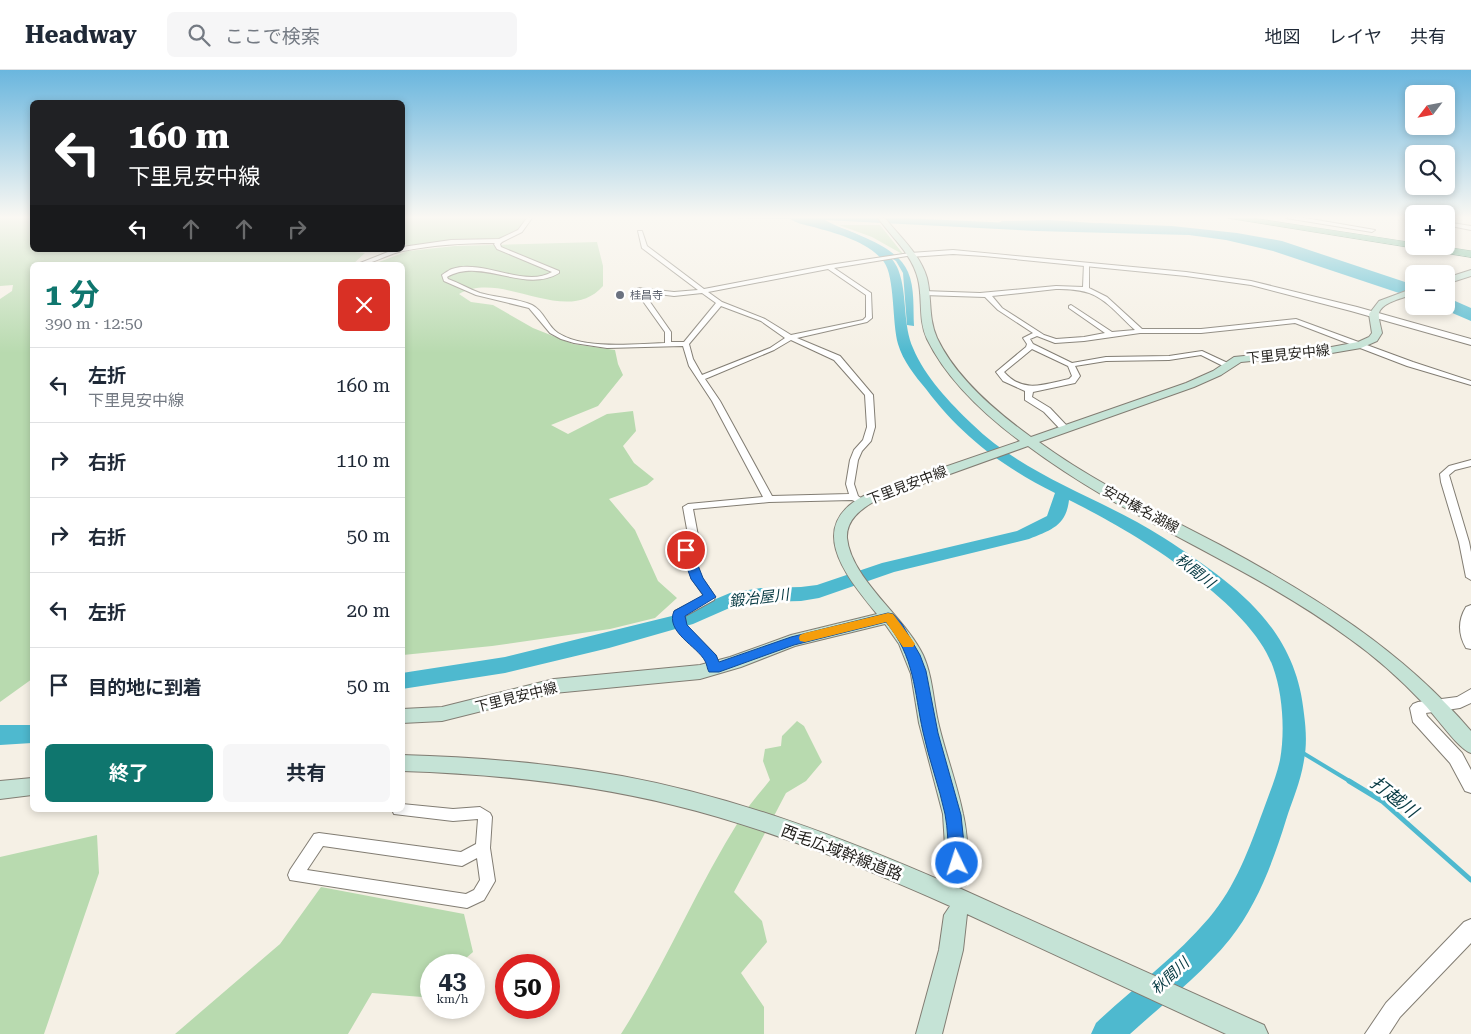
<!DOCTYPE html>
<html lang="ja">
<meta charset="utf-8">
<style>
body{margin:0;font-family:"Roboto Serif","Noto Sans JP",serif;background:#f6f6f7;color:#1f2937;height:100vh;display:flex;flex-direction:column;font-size:19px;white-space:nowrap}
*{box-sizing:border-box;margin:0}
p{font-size:16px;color:#747a83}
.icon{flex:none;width:28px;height:28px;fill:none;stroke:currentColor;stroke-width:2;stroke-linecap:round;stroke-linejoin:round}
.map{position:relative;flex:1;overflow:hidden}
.sheet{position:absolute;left:30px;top:192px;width:375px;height:550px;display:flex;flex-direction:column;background:#fff;border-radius:8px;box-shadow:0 2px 8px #0003}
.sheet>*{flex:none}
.hud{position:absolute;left:30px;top:30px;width:375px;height:152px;border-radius:8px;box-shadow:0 2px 8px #0003;background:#202124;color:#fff;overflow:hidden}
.needle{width:32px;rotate:238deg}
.buttons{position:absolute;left:1405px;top:15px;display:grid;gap:10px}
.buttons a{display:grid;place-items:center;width:50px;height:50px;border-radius:8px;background:#fff;box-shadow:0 2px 8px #0003;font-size:25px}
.speed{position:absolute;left:420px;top:884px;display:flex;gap:10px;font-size:25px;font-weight:700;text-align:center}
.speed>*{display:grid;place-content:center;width:65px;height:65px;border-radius:50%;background:#fff;box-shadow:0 2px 8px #0003;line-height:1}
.speed small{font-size:12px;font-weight:400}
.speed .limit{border:8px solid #d22;background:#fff;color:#111}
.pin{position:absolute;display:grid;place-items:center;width:42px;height:42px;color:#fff;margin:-21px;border:2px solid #fff;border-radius:50%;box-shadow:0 1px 5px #0007}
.me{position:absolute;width:55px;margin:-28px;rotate:356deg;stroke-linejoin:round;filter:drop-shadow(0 0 4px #0008)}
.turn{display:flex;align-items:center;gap:18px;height:105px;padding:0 15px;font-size:22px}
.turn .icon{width:65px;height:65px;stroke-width:2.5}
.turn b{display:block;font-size:35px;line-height:42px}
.lanes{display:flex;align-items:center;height:48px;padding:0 15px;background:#0003;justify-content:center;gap:25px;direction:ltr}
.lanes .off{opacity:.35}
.round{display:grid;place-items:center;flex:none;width:52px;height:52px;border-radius:8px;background:#f6f6f7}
.headline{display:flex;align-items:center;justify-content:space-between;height:85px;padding:0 15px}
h1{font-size:30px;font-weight:700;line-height:38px;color:#0f766e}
.cta{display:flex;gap:10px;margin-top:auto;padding:10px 15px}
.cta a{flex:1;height:58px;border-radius:8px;background:#0f766e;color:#fff;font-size:20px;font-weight:700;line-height:58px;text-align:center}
.cta a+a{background:#f6f6f7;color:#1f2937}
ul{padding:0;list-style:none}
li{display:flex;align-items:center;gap:15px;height:75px;padding:0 15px;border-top:1px solid #e0e1e3}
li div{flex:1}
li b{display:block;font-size:19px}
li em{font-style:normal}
header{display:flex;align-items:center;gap:30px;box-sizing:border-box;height:70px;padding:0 25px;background:#fff;border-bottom:1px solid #e0e1e3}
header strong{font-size:24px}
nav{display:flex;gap:28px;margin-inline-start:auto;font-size:18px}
.search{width:350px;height:45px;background:#f6f6f7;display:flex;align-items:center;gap:12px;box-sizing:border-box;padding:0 18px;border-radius:8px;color:#747a83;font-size:19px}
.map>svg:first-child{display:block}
.green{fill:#b8daaf}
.water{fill:#4eb9cf}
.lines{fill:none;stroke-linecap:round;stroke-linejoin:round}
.stream-far1{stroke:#4eb9cf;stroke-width:4}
.stream{stroke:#4eb9cf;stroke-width:5}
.river{fill:#4eb9cf;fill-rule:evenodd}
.minor-casing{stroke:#827d73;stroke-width:2}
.tertiary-casing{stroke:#827d73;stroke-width:2}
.secondary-casing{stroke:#827d73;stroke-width:2}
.trunk-casing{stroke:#347556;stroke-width:1}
.minor{fill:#fff;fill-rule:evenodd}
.tertiary{fill:#fff;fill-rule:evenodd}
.secondary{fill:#c5e3d6;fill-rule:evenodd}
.trunk{fill:#66b692;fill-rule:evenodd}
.route{fill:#1a73e8;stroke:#114b97}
.slow{fill:#f59e0b}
.worship-dot{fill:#6b7280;stroke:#fff;stroke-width:2}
.labels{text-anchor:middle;stroke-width:5;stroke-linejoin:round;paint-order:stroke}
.far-worship-label{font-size:11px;fill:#5b616d;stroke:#fff;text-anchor:start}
.street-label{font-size:14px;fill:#211f1b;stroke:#fff}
.water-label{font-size:15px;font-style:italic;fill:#073a43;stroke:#fff}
.near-street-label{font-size:16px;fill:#211f1b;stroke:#fff}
.near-water-label{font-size:18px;font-style:italic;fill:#073a43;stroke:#fff}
</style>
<header>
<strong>Headway</strong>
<div class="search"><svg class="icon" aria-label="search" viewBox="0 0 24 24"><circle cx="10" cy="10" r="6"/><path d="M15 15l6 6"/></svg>ここで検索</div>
<nav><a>地図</a><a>レイヤ</a><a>共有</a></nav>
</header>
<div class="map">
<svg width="1471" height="964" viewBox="0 0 1471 964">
<rect width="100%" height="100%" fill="#f5f0e5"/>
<path class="green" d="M0,148H32V180H332L365,183L352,195H255L252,192L235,195H32V609L0,632V229L12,221L13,215L0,216Z
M403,148H525L526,151C520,161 513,165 502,169L409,176L403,173Z
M839,155H880L904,185L872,167Z
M597,172L603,196V216C566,258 503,199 459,224L471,232L493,235L533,258L573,274L615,280L618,294L623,305L598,336L551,355L568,364L607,344L633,341L636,361L623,376L634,393L654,409L647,415L609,429L635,460L658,511L677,528L655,548L610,559L492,576L403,585L402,195H371L408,181L455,176Z
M797,651L804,656L822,692L806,711L786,723L734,822L762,851L767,872L741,903L764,937V964H621C665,895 696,819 740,749C748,736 760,723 770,710L763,691L765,679L781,676L782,666Z
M97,765L99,803L44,964H0V787Z
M321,817L464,844L473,882L458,895H431V919L422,927L372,923L348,964H175L280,874Z"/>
<path class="water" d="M733,148H902L1055,155L1100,153L1172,156L1237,163L1282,171L1414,215V228L1273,181L1226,170L1189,165L1036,161L825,150C849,164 896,173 908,202C915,218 913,239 914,256L907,255L903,203L896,191L874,177L801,149Z
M1446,227L1471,238V251L1436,236H1446Z"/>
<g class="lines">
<path class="stream-far1" d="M1293,677L1351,712"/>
<path class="stream" d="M1349,711L1382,731L1471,810"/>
<path class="river" d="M789,148C822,148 891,168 900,205C907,228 903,255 913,278C925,307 950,333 972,354C1026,407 1102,428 1164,468C1233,513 1296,556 1304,644C1306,659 1307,675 1304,690C1301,711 1292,731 1286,750C1273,792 1257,835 1230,869C1201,905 1164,933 1130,964H1091L1096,953C1133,918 1176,887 1209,848C1236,816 1249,779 1263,741C1269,724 1276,708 1280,690C1285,662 1283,625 1273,597C1250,531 1130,460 1069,430C1066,456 1051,460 1029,469L894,502L819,528L801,531L761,532L734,536L693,554L609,578L505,603L402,619V603L505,587L680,544L730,523L761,518L801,517L817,515L882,493L1017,461L1047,446L1055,423C1002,396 962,367 926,319C915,306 903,291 898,274C892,253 895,207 884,192C868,171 837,164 814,157C805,155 795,153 789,148Z
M1050,150L1094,153L1099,156L1094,159L1050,156L1002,157L997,154L1002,151Z
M0,655H32V673L0,675Z"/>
<defs>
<path id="minor" d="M527,148H532L522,162L502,172L500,174L501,177L559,201V203C524,224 482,187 447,207L448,209C459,213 469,219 480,223C497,228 516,228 532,235C544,241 548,257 558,263C585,280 634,274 665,273V262L635,220L638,218L674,222L698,220L642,178L638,161H642L647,176L704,219L829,195L910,183L913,185L834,198L871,223L872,248L867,252L797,268L840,286L873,325L875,357L871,371L862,381L858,390L854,414L858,426L864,430L862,432L859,433L852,430L769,432L693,439L699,471L691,480L702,508L715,527L714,530L685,546L686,556L716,586L720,599L718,602L714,603L710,602C708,598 708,594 706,590C698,575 667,563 675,541L704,526L692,509L681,480L689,470L683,437L688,434L763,427L712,331L689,296L683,276L607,278L574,273L561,269L550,263L529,238L476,225L444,211L442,205C445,203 449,200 452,199C483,189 525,218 552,202L497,179L494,174L495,173C464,173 433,175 403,181C387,184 372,195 355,195L393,180H402V177L451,170L499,169L518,160ZM828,199L866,225V247L863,250L791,265L765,249L722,232L708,222ZM643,222L674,226L702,223L716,233L684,272H671V262ZM721,236L761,251L785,268L770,278L702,305L693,289L689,274ZM791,270L834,290L865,325L867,357L863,370L854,380L850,390L846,414L849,424L772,426L720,331L705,309L774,280Z
M1446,152L1471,156V160L1446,155Z
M1084,193L1089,194V218L1107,227L1142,259H1201L1296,249L1413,292L1471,311V315L1407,296L1295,253L1201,263H1140L1084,271L1055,273L1037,266L1030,269L1033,274L1072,293L1106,287L1169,286L1202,281L1232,295L1225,297L1201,285L1169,290L1106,291L1075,296L1080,306L1075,313L1033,322L1032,327L1050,338L1068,357L1069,359L1065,361H1062L1044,342L1025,330V321L1003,311L996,302L1026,277L1027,274L1023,268L1033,263L998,240L985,227L923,225L920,223L923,221L980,223L1056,216L1083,217ZM1056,219C1099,218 1105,232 1135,260L1112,262L1071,235L1069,236V238L1105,263L1084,267L1056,269L1044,265L1002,238L992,226ZM1032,279L1068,296L1072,306L1069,309C1045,314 1023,324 1004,302Z
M1471,390V396L1455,400L1449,405L1469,472L1471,482V510L1466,507L1459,472L1441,412L1440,404L1449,396Z
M402,734L453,739L480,737L490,743L492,747L490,778L495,811L484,830L467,838L290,810L288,805L290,800L314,764L319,763L461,782L476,774L478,749L453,751L394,744L392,740H402ZM323,776L462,796L477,788L480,810L474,820L466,824L307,800Z"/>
<path id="tertiary" d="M1286,148H1305L1375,160L1372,162Z
M953,180L1186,202L1251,211L1357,237L1471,269V275L1351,241L1251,215L1186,206L984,186L953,184L910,187L907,185L910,183Z
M1471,535V579L1466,578C1458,564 1458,550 1466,537Z
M1471,619V633L1460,638L1426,643L1427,646L1462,683L1471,700V723L1465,721L1450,693L1413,652L1410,638L1413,634L1418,632L1457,627Z
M1471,849V873L1400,947L1389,964H1365L1386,933L1464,852Z"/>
<path id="secondary" d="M878,148H885C900,167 920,184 927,208C932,228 928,248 937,268C956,308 995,341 1031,367L1186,313L1213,301L1234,287L1326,278L1358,272L1369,267L1372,263L1369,244L1379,231L1414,218V224C1404,228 1382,232 1379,243C1378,249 1381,257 1382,263L1377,271L1361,278L1326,284L1241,292L1221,305L1194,317L1039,372C1095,413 1159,443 1220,475C1313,525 1402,580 1471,661V683C1458,679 1436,646 1424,634C1402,611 1377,588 1350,569C1249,494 1128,451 1028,376L875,431C861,439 846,450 847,468C851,509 905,547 923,585C933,607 933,632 939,656C946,685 957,714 963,744C968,765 968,786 969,808L966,815L959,818L1264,955L1268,964H1226L967,844L963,880L942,964H916L939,880L944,845L950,836C860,796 768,758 673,735C584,713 494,704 402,701V685C476,687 549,693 622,706C735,727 844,768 949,814L947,808L943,744L919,653L911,604L899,574L885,554L795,576L741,597L700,609L554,623L442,651L402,653V639L442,637L554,609L700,595L730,587L791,565L877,544C844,504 802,452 872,422L1020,371C984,344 947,310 927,269C918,250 923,229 918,209C912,184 892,168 878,148Z
M1471,200V206L1446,214V208Z
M32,708V725L0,729V711Z"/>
<path id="trunk" d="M1228,148H1252L1414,173V176H1439L1471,181V187Z"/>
</defs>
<use href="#minor" class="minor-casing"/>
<use href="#tertiary" class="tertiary-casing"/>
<use href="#secondary" class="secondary-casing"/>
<use href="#trunk" class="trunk-casing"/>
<use href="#minor" class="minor"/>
<use href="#tertiary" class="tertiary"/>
<use href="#secondary" class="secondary"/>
<use href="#trunk" class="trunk"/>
</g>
<linearGradient id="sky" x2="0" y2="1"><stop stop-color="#6ab6de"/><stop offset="0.52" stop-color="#faf8f3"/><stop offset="1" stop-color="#faf8f3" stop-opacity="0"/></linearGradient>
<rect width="1471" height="283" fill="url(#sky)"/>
<path class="route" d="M686,477L692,480L703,508L716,527L685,546L687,555L716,585L719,592L791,567L888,543L893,544L902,554L920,585L926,601L938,663L961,745L966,793L963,799L957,801L951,799L949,793C948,777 948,759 945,744C939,716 929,690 923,662C914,621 915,587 886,552L794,575L719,602H709C707,599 707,594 705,591C697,576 665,562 674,541L703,525L691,509L681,480Z"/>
<path class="slow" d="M888,543L893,544L913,571L915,574L913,577H903L886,552L805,572L800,571L799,568L800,565L805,563Z"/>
<circle class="worship-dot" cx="620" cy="225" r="5"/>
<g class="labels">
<g class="far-worship-label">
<text x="630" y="229">桂昌寺</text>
</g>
<g class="street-label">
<text transform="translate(1288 284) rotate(-6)" y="5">下里見安中線</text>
<text transform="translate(907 415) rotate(-21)" y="5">下里見安中線</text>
<text transform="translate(1141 439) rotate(28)" y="5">安中榛名湖線</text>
<text transform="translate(516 627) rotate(-14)" y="5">下里見安中線</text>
</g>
<g class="water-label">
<text transform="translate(1195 501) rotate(38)" y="5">秋間川</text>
<text transform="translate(759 528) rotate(-7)" y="5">鍛冶屋川</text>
<text transform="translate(1170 906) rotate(-43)" y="5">秋間川</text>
</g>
<g class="near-street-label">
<text transform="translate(842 782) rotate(21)" y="6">西毛広域幹線道路</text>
</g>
<g class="near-water-label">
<text transform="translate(1394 727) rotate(38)" y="6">打越川</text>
</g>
</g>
</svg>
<div class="buttons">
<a><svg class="needle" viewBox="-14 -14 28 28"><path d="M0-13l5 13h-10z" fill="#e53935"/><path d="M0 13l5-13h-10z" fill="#747a83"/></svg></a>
<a><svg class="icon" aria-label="search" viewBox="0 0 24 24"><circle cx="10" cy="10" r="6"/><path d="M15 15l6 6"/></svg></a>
<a>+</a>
<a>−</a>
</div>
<div class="speed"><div>43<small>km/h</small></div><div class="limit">50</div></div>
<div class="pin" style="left:686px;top:480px;background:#d93025"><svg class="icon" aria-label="arrive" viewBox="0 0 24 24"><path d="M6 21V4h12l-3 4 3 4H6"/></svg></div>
<svg class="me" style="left:957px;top:793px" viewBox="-20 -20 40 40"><circle r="17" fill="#1a73e8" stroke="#fff" stroke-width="3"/><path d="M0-11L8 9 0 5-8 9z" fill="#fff"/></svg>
<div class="hud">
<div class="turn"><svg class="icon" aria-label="left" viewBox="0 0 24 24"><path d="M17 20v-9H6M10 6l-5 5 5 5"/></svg><div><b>160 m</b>下里見安中線</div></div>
<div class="lanes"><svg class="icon" aria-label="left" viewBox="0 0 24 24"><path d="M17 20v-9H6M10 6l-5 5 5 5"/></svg><svg class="icon off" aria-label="ahead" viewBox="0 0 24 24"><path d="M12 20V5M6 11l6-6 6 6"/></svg><svg class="icon off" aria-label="ahead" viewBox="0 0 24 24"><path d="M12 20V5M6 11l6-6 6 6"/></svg><svg class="icon off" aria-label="right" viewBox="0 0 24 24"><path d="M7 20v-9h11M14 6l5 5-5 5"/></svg></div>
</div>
<section class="sheet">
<div class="headline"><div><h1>1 分</h1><p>390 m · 12:50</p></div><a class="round" style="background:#d93025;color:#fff"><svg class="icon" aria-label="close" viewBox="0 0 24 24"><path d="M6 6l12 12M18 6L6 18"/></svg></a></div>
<ul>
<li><svg class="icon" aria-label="left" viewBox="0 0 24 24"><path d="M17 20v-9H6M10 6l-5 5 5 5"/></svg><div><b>左折</b><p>下里見安中線</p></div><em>160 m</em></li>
<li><svg class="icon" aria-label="right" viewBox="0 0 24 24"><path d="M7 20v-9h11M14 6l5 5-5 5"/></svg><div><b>右折</b></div><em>110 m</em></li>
<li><svg class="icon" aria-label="right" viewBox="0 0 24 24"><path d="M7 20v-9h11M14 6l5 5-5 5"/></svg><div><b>右折</b></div><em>50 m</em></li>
<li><svg class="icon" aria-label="left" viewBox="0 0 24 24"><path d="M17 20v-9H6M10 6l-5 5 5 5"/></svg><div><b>左折</b></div><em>20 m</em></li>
<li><svg class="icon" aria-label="arrive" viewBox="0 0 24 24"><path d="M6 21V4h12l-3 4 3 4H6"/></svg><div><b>目的地に到着</b></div><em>50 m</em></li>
</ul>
<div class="cta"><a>終了</a><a>共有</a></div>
</section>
</div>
